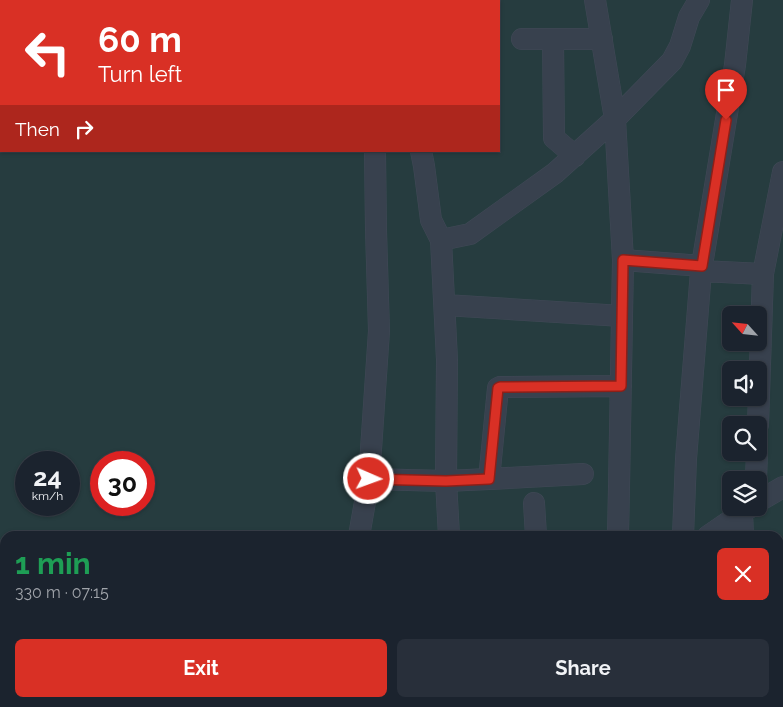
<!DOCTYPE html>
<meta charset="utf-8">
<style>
body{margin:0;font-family:Raleway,sans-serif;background:#282f3a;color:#f1f3f6;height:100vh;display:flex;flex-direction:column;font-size:19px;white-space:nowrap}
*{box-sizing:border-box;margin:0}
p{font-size:16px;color:#a0a4aa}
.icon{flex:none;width:28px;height:28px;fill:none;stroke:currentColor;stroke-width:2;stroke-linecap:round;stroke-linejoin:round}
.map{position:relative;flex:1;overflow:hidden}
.sheet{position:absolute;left:0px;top:531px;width:784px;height:176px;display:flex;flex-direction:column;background:#1b232e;border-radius:15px 15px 0 0;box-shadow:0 1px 4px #0004,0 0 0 1px #39404a}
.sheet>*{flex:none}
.hud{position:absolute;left:0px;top:0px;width:500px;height:152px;box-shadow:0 1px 4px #0004,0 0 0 1px #39404a;background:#d93025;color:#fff;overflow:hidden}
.needle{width:32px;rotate:297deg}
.buttons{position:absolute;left:722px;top:306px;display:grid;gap:10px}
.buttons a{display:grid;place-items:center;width:45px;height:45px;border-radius:8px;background:#1b232e;box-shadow:0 1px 4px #0004,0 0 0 1px #39404a;font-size:25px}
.speed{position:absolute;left:15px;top:451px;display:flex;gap:10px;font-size:25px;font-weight:700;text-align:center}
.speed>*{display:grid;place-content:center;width:65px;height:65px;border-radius:50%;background:#1b232e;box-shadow:0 1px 4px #0004,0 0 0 1px #39404a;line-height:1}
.speed small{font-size:12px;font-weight:400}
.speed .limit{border:8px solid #d22;background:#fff;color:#111}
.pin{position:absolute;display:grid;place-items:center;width:42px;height:42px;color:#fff;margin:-51px -21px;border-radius:50% 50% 50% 0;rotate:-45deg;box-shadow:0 0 5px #0007}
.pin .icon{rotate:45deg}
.me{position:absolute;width:55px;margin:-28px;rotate:92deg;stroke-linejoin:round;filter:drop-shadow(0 0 4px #0008)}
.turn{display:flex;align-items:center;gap:18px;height:105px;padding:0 15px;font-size:22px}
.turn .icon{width:65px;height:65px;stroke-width:2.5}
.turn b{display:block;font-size:35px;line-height:42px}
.then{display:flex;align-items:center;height:48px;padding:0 15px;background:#0003;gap:10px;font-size:19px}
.round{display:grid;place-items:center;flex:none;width:52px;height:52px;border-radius:8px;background:#282f3a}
.summary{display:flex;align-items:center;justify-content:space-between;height:85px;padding:0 15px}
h1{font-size:30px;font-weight:700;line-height:38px;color:#1e9e55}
.primary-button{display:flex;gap:10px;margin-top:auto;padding:10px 15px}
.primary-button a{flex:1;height:58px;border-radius:8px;background:#d93025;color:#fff;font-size:20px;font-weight:700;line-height:58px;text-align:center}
.primary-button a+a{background:#282f3a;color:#f1f3f6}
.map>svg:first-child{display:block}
.green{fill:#263c3f;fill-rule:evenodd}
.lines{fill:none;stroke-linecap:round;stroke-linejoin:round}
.minor-casing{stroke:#414a57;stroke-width:22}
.minor{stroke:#38414e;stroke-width:21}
.route-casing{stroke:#8d1f18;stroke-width:12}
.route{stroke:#d93025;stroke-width:9}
</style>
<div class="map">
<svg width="783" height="707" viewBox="0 0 783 707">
<rect width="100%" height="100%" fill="#242f3e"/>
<path class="green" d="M0,0H783V707H0ZM1,1H499V151H1ZM731,315H759V342H731ZM731,370H759V398H731ZM731,425H759V452H731ZM26,462H69V505H26ZM101,462H144V505H101ZM731,480H759V508H731ZM5,536H779V702H5Z"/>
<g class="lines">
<defs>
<path id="minor" d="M376,0V1
M595,0L615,119L623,260L619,487L618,536
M522,39H602
M553,39L554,138L575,156
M421,151L424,166L431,220L441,240L447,360L446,481L449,536
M441,240L470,234L555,173L615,119L672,61L680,46L689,17L699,0
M623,260L702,266
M701,271L763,274
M445,305L622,316
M758,425L763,274L783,172
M369,479L446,481L489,479L498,388L500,387L621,386
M489,479L583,474
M756,480L757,452
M759,501L783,487
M534,503L536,536
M742,512L743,536
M359,536L369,479L379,331L376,230L375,151
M683,536L686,459L701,271L735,65L742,0
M708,536L749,508
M467,702L468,707
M588,702L589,707
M300,707L302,702
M487,707L492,702
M741,707V702"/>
</defs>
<use href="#minor" class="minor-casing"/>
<use href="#minor" class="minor"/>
</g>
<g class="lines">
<defs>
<path id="route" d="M369,479L446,481L489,479L498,388L500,387L621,386L623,260L702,266L726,120"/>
</defs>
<use href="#route" class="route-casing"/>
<use href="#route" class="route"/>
</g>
</svg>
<div class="buttons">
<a><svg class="needle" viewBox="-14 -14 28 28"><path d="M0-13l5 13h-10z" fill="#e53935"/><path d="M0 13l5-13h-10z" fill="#a0a4aa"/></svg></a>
<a><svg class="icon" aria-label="sound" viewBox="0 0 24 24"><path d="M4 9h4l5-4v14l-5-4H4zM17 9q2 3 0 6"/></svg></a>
<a><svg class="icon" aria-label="search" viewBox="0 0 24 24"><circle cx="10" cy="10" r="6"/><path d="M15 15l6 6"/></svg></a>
<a><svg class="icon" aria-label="layers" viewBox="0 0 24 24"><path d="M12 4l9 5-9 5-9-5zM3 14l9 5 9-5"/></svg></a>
</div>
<div class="speed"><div>24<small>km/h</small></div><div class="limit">30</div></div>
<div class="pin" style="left:726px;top:120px;background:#d93025"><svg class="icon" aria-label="arrive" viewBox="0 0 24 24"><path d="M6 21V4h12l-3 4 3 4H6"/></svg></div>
<svg class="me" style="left:369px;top:479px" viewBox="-20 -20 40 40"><circle r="17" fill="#d93025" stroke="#fff" stroke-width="3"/><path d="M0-11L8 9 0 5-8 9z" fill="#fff"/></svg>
<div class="hud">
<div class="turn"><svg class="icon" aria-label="left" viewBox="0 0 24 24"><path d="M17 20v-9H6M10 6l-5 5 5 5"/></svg><div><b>60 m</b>Turn left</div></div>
<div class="then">Then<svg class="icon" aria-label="right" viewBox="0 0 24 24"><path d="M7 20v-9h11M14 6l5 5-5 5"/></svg></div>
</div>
<section class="sheet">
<div class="summary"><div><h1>1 min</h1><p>330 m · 07:15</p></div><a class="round" style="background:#d93025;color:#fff"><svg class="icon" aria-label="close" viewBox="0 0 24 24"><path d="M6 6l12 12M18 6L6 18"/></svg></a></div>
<div class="primary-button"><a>Exit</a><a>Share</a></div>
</section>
</div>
